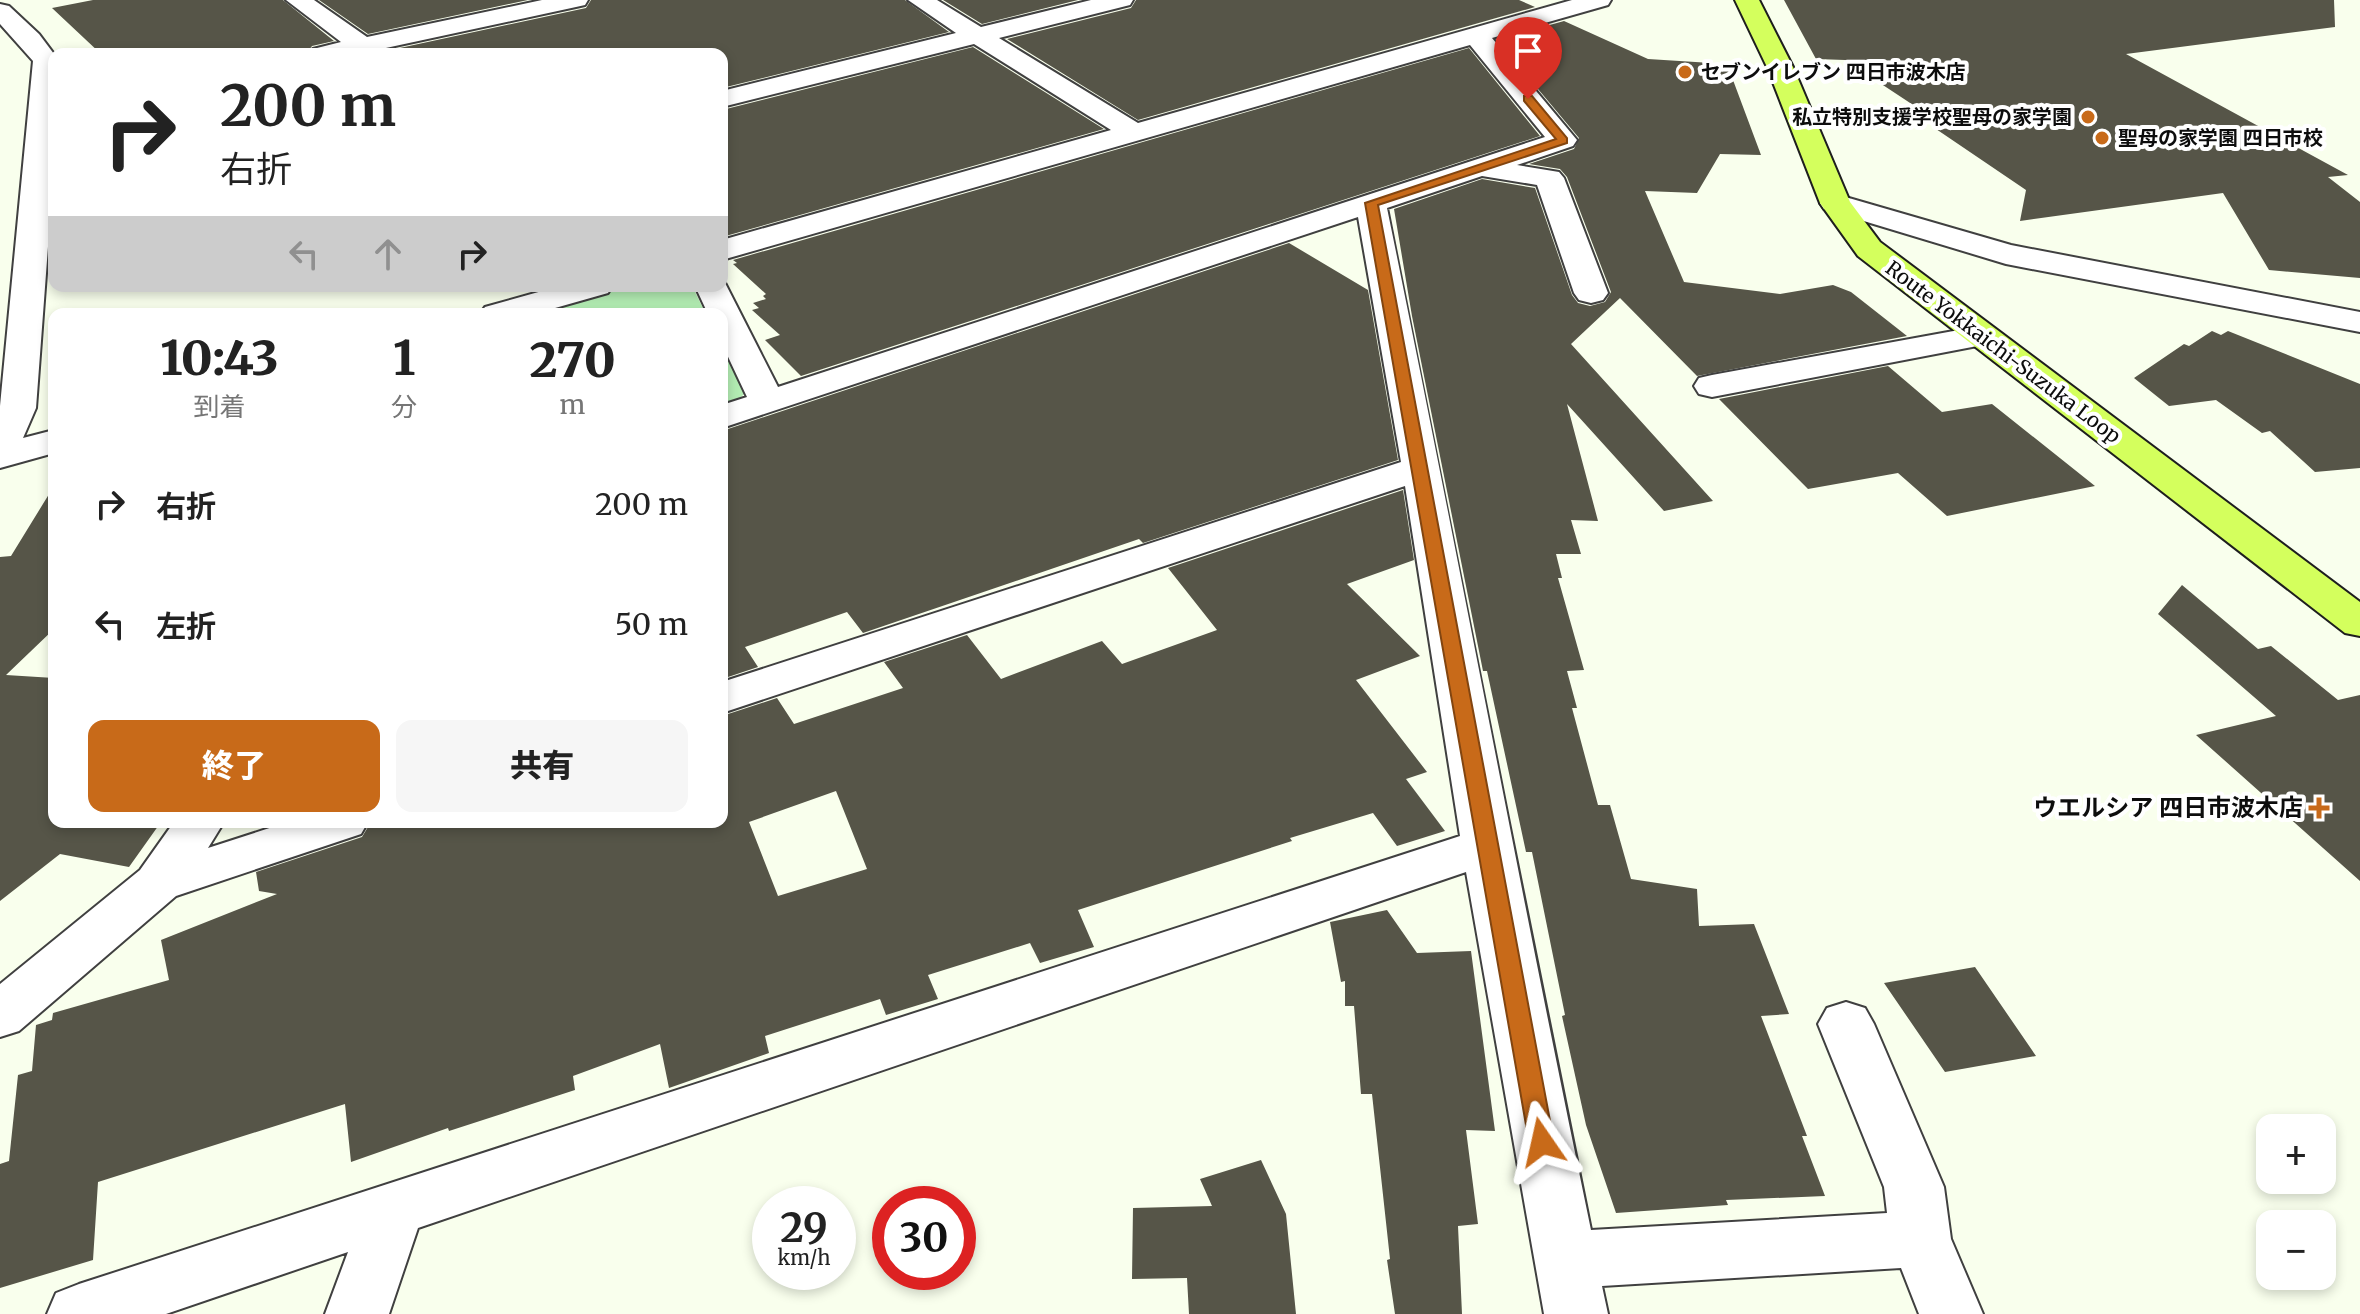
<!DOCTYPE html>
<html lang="ja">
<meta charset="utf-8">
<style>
body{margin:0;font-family:Merriweather,"Noto Sans JP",serif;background:#f6f6f6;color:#222;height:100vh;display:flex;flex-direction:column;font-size:30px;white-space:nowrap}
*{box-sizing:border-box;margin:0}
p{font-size:26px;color:#767676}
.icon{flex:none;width:44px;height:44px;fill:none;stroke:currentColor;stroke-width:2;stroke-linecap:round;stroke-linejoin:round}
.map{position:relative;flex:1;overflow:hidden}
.sheet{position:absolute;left:48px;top:308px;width:680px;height:520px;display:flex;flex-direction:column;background:#fff;border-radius:16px;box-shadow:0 4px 12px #0003}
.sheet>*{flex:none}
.hud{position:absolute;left:48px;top:48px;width:680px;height:244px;border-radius:16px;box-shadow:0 4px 12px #0003;background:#fff;color:#222;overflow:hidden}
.controls{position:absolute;left:2256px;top:1114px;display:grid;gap:16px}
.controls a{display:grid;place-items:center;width:80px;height:80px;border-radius:16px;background:#fff;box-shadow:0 4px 12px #0003;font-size:40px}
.speed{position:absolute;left:752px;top:1186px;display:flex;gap:16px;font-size:40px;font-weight:700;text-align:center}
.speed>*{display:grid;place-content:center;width:104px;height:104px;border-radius:50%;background:#fff;box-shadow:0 4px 12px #0003;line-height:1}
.speed small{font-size:20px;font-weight:400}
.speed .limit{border:12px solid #d22;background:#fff;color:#111}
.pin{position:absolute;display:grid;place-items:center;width:68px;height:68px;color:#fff;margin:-82px -34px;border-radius:50% 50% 50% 0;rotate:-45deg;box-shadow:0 0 8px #0007}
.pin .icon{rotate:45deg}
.me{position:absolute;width:88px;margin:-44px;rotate:349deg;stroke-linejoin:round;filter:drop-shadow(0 0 6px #0008)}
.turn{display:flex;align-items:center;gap:28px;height:168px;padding:0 40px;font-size:36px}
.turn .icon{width:104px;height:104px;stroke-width:2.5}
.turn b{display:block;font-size:56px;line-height:68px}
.lanes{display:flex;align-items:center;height:76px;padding:0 40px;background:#0003;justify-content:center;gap:40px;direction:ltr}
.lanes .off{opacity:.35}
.eta{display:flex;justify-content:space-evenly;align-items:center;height:136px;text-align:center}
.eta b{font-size:48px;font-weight:800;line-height:56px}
.primary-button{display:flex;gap:16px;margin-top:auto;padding:16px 40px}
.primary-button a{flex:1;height:92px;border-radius:16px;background:#c86a19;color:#fff;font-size:32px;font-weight:800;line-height:92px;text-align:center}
.primary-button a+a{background:#f6f6f6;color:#222}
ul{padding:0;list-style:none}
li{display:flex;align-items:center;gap:24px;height:120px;padding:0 40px}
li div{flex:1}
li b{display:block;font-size:30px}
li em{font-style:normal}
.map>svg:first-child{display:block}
.green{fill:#b3edb3}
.building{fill:#565548;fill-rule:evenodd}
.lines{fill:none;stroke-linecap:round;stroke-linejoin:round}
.minor-casing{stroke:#404040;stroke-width:4}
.major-casing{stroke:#1e1e1e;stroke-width:4}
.minor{fill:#fff;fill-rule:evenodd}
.major{fill:#d4ff5d;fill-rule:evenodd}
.route{fill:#c86a19;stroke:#824510;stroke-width:2}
.poi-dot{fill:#c86a19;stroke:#fff;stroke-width:3}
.labels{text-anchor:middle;stroke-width:8;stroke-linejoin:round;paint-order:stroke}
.far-poi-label{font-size:20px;font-weight:bold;fill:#0d0d0d;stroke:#fff;text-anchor:start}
.far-street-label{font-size:20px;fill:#0d0d0d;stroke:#fff}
.poi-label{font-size:24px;font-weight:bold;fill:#0d0d0d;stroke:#fff;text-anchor:end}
</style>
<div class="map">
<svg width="2360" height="1314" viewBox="0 0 2360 1314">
<rect width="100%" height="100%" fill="#f9ffed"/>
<path class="green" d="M627,286H692L706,314H529Z
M722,346L745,393L736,402L722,407Z"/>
<path class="building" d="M93,0H283L334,41L312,46L306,54H101L52,8Z
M319,0H528L368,34Z
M591,0H905L949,32L722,88V54H372L586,8Z
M943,0H1078L982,24Z
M1136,0H1519L1535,7L1138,120L1007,39L1131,8Z
M1784,0H2334L2335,27L2126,54L2348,175L2328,177L2360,202V278L2269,270L2223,193L2020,221L2026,190L1936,129L1948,128L1845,60L1816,59Z
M1564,21L1648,59L1727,64L1761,155L1720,154L1697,193L1645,191L1684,282L1780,294L1833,285L1851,292L1907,336L1697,376L1620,298L1571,344L1713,501L1664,511L1567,404L1598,521L1571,520L1581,554H1556L1562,578H1558L1584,670L1567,671L1577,708H1572L1598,805H1610L1631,879L1697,889L1699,926L1754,924L1789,1014L1761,1016L1807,1136H1802L1825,1196L1726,1200L1728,1205L1616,1213L1586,1125L1562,1016L1565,1015L1532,852H1526L1487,671H1483L1412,316L1394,209L1482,179L1535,188L1572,295L1578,303L1590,306L1605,302L1611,292L1567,177L1560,169L1529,164L1574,149L1579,138L1497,40Z
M973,47L1104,129L722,237V110Z
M1469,48L1540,136L801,376L765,340L780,335L752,310L759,308L753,303L766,299L763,296L766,294L733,264L737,263L733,260Z
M1289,243L1368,290L1398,460L1143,543L1139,539L863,633L847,612L745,647L758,667L722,679V431Z
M2212,331L2221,335L2228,331L2360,384V468L2315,472L2270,431L2262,433L2216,400L2169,406L2134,378L2184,344L2189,346Z
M1888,366L1942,412L1992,404L2095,486L1947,516L1898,473L1808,489L1719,399Z
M54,486V629L6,675L54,678V822H161L129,867L60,854L0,901V557L11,556Z
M1403,490L1414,560L1347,584L1420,656L1356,680L1427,772L1406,779L1445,831L1397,846L1373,813L1290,838L1292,841L1078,910L1094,947L1040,963L1030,943L928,975L938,999L886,1015L880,999L765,1036L769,1053L669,1088L660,1044L573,1076L575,1090L449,1131L448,1128L351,1162L345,1104L98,1182L93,1260L0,1288V1164L9,1161L18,1075L32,1071L36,1025L52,1020L53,1013L169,980L161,940L277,894L259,891L256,872L362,837L371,822H722V716L777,698L794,724L903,688L884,662L967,635L1001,679L1102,641L1122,664L1217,630L1168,568ZM836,791L867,869L778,896L749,822Z
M2182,585L2258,649L2271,646L2338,700L2360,695V881L2196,735L2276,716L2158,614Z
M1387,910L1417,953L1471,951L1495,1131L1466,1130L1478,1224L1458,1226L1462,1314H1395L1387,1260L1390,1259L1372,1094H1361L1354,1006H1345V981L1341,982L1330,922Z
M1975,967L2036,1056L1945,1072L1884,983Z
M1261,1160L1286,1214L1296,1314H1189L1187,1278L1132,1279L1133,1208L1212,1206L1200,1179Z"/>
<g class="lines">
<defs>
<path id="minor" d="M286,0H314L367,37L542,0H588L585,5L576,7L358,54H309L313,49L341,42Z
M908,0H937L981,27L1091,0H1133L1130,5L999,38L1138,123L1572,0H1611L1608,5L1492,38L1577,140L1573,146L1517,165L1559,172L1564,178L1608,293L1603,300L1591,303L1579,300L1574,293L1537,185L1482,176L1387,208C1457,548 1520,890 1591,1230L1887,1213L1884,1187L1818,1024L1827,1008L1846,1002L1865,1008L1874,1024L1944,1187L1951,1239L1983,1314H1919L1901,1268L1602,1286L1608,1314H1544L1466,872L418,1228L389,1314H325L348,1252L166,1314H47L56,1293L79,1284L1460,836L1405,486L722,713V682L1401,462L1358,217L722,428V405L747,397L722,344V314H708L695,286H722L723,279L778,387L1545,137L1470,45L722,260V240L1111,130L974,44L722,107V91L956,33Z
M0,4L9,6L39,34L54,54V166L36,408L23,438L54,430V453L0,468V406L33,61L0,24Z
M1835,194L2011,245L2360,312V332L2006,264L1824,209L1820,203L1824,197Z
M560,286H612L608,293L534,314H480L485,307Z
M1981,326L1993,329L1998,336L1993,343L1712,397L1699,394L1694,386L1699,378L1712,375Z
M174,822H224L208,848L288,822H368L361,834L176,896L19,1031L0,1037V984L140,870Z"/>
<path id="major" d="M1735,0H1759L1793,67L1850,202L1880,242L2360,602V636L2345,633L1858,256L1820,203L1767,67Z"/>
</defs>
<use href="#minor" class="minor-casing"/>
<use href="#major" class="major-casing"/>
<use href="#minor" class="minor"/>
<use href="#major" class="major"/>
</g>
<path class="route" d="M1524,96H1532L1567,138V143L1378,205L1554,1142L1550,1149L1542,1152L1533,1149L1529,1142L1365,203L1556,139L1524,101Z"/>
<g class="poi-dot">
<circle cx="1685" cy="72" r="8"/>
<circle cx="2088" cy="117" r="8"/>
<circle cx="2102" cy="138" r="8"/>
<path d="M2315 796h8v8h8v8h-8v8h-8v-8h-8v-8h8z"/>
</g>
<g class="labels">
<g class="far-poi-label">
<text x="1701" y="79">セブンイレブン 四日市波木店</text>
<text x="2072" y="124" text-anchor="end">私立特別支援学校聖母の家学園</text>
<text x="2118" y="145">聖母の家学園 四日市校</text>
</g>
<g class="far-street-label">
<text transform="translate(2003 352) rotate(37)" y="7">Route Yokkaichi-Suzuka Loop</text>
</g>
<g class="poi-label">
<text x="2303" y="816">ウエルシア 四日市波木店</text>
</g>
</g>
</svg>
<div class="controls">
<a>+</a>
<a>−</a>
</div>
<div class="speed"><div>29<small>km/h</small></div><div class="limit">30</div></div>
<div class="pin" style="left:1528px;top:99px;background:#d93025"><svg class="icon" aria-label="arrive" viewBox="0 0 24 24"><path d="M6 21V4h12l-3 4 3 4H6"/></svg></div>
<svg class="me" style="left:1542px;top:1142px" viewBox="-20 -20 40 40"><path d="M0-17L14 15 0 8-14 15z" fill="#c86a19" stroke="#fff" stroke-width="4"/></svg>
<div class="hud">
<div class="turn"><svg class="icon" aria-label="right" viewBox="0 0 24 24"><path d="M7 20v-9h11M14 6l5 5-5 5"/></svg><div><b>200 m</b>右折</div></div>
<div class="lanes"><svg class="icon off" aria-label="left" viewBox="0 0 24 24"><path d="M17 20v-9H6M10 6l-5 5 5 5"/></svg><svg class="icon off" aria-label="ahead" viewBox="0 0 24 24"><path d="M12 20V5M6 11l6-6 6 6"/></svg><svg class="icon" aria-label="right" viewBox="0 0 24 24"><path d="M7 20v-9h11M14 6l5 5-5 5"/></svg></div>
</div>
<section class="sheet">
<div class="eta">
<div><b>10:43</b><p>到着</p></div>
<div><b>1</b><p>分</p></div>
<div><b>270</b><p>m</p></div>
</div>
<ul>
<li><svg class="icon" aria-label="right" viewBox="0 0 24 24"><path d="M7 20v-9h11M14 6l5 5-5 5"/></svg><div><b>右折</b></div><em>200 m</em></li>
<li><svg class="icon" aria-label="left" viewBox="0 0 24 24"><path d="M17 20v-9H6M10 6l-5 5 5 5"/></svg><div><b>左折</b></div><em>50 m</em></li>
</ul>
<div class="primary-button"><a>終了</a><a>共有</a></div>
</section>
</div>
